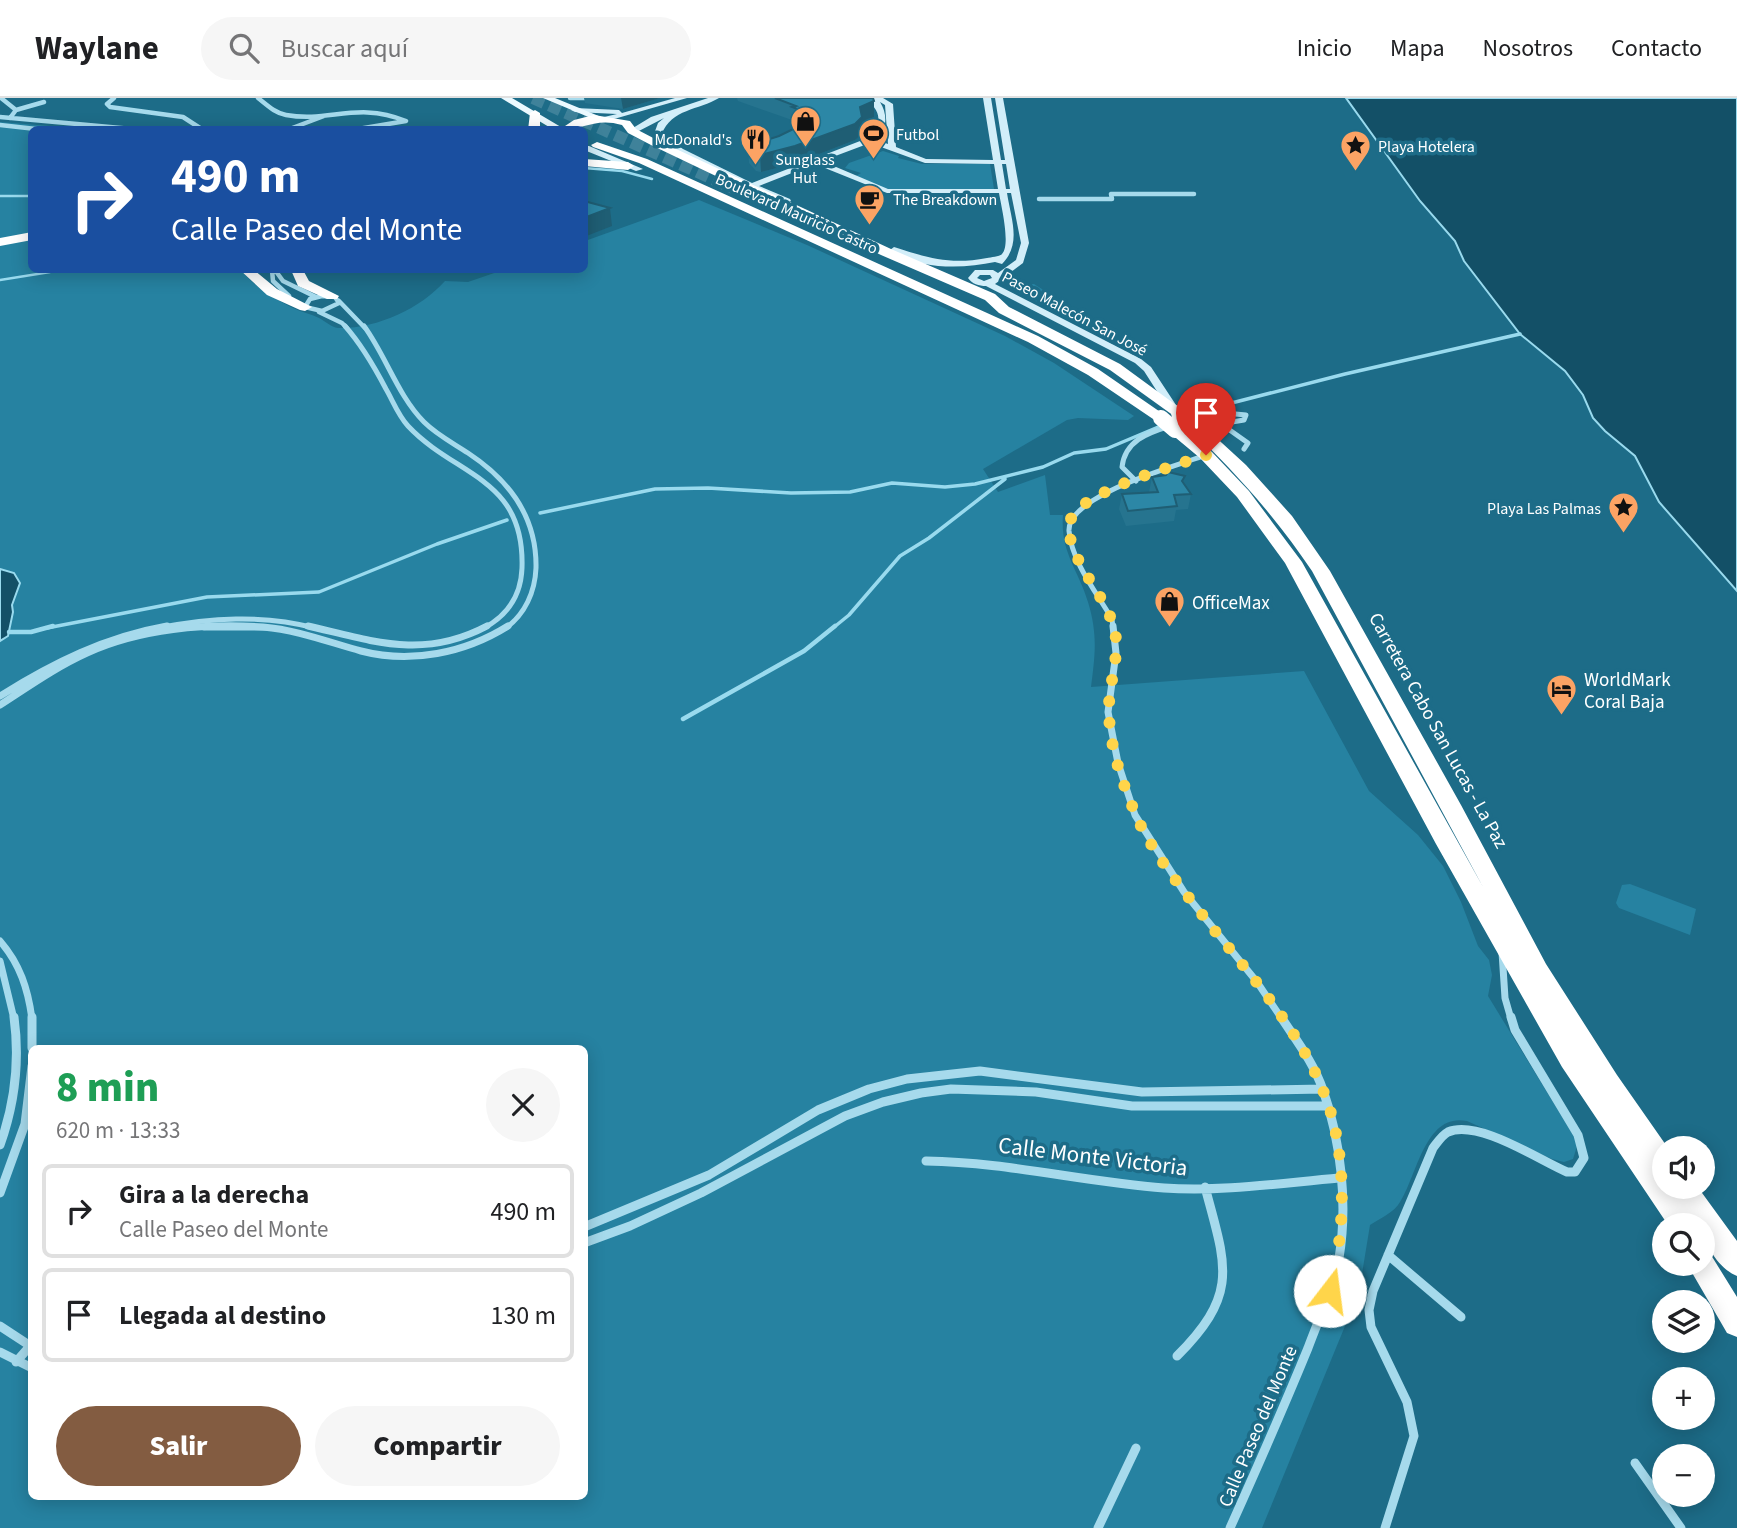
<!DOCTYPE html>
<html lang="es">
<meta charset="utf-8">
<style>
body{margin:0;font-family:"Source Sans 3",sans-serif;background:#f6f6f6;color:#202124;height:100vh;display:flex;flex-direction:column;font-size:26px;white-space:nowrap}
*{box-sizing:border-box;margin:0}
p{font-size:23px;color:#757577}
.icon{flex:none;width:38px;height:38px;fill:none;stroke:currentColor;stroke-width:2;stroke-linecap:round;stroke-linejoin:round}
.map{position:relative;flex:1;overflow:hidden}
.details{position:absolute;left:28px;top:947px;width:560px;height:455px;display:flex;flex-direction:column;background:#fff;border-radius:10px;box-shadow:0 4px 18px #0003}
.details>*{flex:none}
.top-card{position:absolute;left:28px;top:28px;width:560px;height:147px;border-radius:10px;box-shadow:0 4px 18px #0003;background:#1a4fa0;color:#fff;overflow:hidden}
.tools{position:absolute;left:1652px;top:1038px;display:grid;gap:14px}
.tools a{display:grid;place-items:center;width:63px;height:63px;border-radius:50%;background:#fff;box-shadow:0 4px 18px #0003;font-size:35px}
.pin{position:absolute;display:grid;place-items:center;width:60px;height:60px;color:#fff;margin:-72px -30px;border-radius:50% 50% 50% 0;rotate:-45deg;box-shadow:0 0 7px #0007}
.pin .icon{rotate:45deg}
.me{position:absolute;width:77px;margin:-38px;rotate:15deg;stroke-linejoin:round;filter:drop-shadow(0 0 5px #0008)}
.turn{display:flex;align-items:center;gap:24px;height:147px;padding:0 28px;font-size:32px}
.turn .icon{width:91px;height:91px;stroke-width:2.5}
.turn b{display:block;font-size:49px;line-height:60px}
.round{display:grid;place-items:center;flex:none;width:74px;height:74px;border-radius:37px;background:#f6f6f6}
.head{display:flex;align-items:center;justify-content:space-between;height:119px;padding:0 28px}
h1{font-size:42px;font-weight:800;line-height:52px;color:#1e9e55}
.primary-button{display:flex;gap:14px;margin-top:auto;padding:14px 28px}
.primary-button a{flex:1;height:80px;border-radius:42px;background:#835c41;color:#fff;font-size:28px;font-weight:800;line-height:80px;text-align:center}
.primary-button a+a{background:#f6f6f6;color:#202124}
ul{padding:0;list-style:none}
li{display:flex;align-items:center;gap:21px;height:94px;margin:0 14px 10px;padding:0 14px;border:4px solid #e0e0e0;border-radius:10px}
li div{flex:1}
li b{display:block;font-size:26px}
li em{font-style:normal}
header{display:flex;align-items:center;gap:42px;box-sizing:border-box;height:98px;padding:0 35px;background:#fff;border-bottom:2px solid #e0e0e0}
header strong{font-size:33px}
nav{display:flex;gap:38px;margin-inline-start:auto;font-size:24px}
.search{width:490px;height:63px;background:#f6f6f6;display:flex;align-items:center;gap:18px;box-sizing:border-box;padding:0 24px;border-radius:38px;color:#757577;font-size:26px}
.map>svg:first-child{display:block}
.green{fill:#2682a1;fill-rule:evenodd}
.water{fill:#135067;stroke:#99daee;stroke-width:2}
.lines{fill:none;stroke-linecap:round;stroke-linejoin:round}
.stream-far2{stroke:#99daee;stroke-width:2.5}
.stream-far1{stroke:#99daee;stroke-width:3.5}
.stream{stroke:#99daee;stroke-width:4.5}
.highway-tunnel{stroke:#3f829a;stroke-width:12;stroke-dasharray:12 6;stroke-linecap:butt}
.street-far3{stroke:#a6daec;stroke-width:4.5}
.street-far2{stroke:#a6daec;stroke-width:5}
.street-far1{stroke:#a6daec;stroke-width:7}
.street{stroke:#a6daec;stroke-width:9}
.secondary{fill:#d2eef9;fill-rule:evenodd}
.primary{fill:#ebf9ff;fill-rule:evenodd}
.highway{fill:#fff;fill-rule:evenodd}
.highway-bridge{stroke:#fff;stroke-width:16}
.wall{fill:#26748f}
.shaded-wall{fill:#1f5e74}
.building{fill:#2c87a6;stroke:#1f5e74;stroke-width:2}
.route{stroke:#ffd54a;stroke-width:12;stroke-dasharray:0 21.6}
.labels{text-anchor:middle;stroke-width:7;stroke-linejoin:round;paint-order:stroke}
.far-poi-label{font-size:16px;fill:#fff;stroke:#1d6c88;text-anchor:start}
.far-street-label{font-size:16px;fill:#fff;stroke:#1d6c88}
.poi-label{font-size:19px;fill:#fff;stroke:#1d6c88;text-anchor:start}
.street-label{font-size:19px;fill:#fff;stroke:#1d6c88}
.near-street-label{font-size:23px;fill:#fff;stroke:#1d6c88}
</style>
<header>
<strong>Waylane</strong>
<div class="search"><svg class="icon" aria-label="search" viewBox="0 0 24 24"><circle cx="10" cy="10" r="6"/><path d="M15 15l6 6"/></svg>Buscar aquí</div>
<nav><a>Inicio</a><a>Mapa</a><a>Nosotros</a><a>Contacto</a></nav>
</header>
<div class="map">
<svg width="1737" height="1430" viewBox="0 0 1737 1430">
<rect width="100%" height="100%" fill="#1d6c88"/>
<path class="green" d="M0,24L88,31L32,32V172H241C254,188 274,201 293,210C301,214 311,216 319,220C325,223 331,229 338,230C376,231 420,211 445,183L468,184L503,172H584L585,143L699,102L807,147L1005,238L1054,265L1134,318L1128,322L1078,320L1067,322L983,371L998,394L1045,377L1050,417H1063C1060,454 1078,471 1088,504C1098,537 1095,557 1091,589L1304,573L1369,693L1418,737L1443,768L1461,804L1478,848L1489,862L1492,877L1488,898L1578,1045L1573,1061L1564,1064L1552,1061L1467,1023C1425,1014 1417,1078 1400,1104C1395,1114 1379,1121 1370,1127L1359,1194L1262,1430H0ZM32,950H584V1398H32Z
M883,53L899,58L898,60L922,66H990L994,91H883L854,79L861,75L845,70L849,65Z
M1029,186H1034L1059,202L1048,209L1016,194Z
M1630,786L1696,811L1690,837L1619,810L1616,805L1622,787Z"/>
<path class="water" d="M1346,0H1737V493L1659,404L1635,358L1605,333L1593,320L1583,297L1565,273L1520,236L1464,163L1455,143L1420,103Z
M0,471L14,475L20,485L12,507L13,514L8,538L0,543Z"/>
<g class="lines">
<path class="stream-far2" d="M584,70L622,73L652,81
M0,98H32
M0,182L50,174"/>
<path class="stream-far1" d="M1192,319L1216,309L1345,276L1520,236
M540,415L655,391L708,390L791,395L850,394L892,385L945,389L975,386L1043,369L1074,355L1106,351L1163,327
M47,530L207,499L319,494L437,446L507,422
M833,530L849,517L900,458L929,440L1005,381"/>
<path class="stream" d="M9,534H31L53,528
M683,621L804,553L835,528"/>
<path class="highway-tunnel" d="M533,0L733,90"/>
<path class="street-far3" d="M1,0L16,12L10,20
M114,0L107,6L110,9L183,19L203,32
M258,0C267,7 275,15 286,17C330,25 356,3 406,23L352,32
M570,0H588
M16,12L44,4
M0,19L143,32
M0,27L45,32
M287,32L324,18
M1039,101H1112L1111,96H1194
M272,172L273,183L289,198
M275,172L283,183L316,199
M322,198L335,199L339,205L322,213L305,209L310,201Z
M339,203L365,230
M319,214L342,225L347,230"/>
<path class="street-far2" d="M345,228C361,246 375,270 386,291C393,303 398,317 408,328C456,379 525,379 522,470C521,498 508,517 484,530
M364,228C386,258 398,298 424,324C437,337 453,345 468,355C509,382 537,419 536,470C535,494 525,516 506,530
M1188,322L1225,315L1246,317L1244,322L1226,325L1224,328L1248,345L1244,351
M1136,383L1122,369C1125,343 1147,335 1170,328
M157,530C210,520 262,516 315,530
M204,530H270
M1113,530L1112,521C1097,495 1072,465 1069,433C1067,397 1177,368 1206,357"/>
<path class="street-far1" d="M308,528C373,543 423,562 487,528
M1113,528L1116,555L1108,614L1118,665L1135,717L1184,794L1257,884L1282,921
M0,598C53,565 105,539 167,528
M0,607C28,589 56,569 87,555C139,531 206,525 263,529C298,532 328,544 361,553C411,566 465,555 508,528
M0,843C20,866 28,891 32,921
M1502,854L1505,900L1511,921
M0,863L14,921"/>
<path class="street" d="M32,919V950
M0,1047C15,1005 20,963 14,919
M926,1063C1006,1064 1084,1084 1164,1090C1222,1094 1281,1085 1339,1080
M0,1095L25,1026L32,968
M584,1129L709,1077L818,1012L869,991L907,981L980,973L1142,994L1323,991
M584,1145L630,1128L701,1095L845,1018L883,1004L921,995L951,991L1036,994L1132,1008H1328
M1388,1157L1461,1219
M0,1228L32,1249
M0,1254L32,1270
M1177,1258C1240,1195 1226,1168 1205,1089
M16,1264L30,1248
M1635,1365L1681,1430
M1098,1430L1136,1350
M1230,1430C1257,1370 1283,1311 1308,1250C1319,1220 1333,1191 1339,1160C1348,1107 1341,1043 1323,992C1314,965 1296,942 1281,919
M1385,1430L1414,1338L1407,1304L1371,1229L1369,1212L1373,1193L1433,1050C1437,1045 1442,1037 1448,1034C1478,1021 1539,1062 1567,1074H1575L1584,1060L1578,1037L1515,932L1511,919"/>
<path class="secondary" d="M675,0H687L607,23H604V19L617,16L575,14L571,12L575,10L619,12L622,15Z
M708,0H719C699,12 671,11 662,36L683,51L752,85L873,38C883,19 879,10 862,0H883L893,6L896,49L926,61L993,62L983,0H991L1001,62H1005L995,0H1003L1029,145L1023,165L995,186L1141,261L1151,269L1176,307L1167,309L1144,273L1135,265L986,188C979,188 972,186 968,180L975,172H993L998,175L1016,162L1021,145L1011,95H1007C1011,121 1022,146 1002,166L995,164C962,171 919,172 890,152L894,149C928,160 950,167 987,160C991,159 999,159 1002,156C1011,147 1001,107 999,95H887L815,66L759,88L790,101L791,103L787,105C753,94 677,62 654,36L658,25L664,20L635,35L628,33L651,19ZM880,4L885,7L888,46L877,42C887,32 888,16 880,4ZM870,45L925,65L994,66L998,91H888L822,63ZM1002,66H1006L1010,91H1006ZM980,177H990L992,180L984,183L977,180Z
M584,48H589L643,71L636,73L584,52Z"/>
<path class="primary" d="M501,0H512L566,32H554Z
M543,0H555L606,21L598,23Z"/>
<path class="highway" d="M535,12L540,15V32H528L530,15Z
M594,17L630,23L636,31L659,43L891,151L995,196L1009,209L1120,266L1187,315L1179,320L1174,318L1110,272L999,215L985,202L881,157L651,47L628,35L622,27C596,19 583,32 559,32L574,22Z
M597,44L647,61L1038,238L1098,271L1169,320L1166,323H1156L1088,277L1028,244L639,65L593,49L591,47Z
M584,61L628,64L634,68L628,72L584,68Z
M32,134V142L0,148V140Z
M240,172H254L277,191L312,209L305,213L300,212L267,197Z
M291,172H303L309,183L339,198L337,201H327L298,188Z
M1193,321L1198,323L1246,367L1292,418L1330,473L1461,707L1546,866L1617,977L1668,1050H1664V1088H1697L1737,1143V1178C1719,1171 1703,1146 1703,1127H1668L1562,969L1436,746L1285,465L1237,399L1200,360L1170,335L1167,332L1170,329H1180L1212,354L1249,393L1302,464L1483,789L1312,473C1275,418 1236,375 1188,329L1185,326L1188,323Z
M1703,1154L1711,1157L1737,1199V1239L1727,1235L1687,1166H1703Z"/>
<path class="highway-bridge" d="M1179,315L1193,326
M1161,320L1175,332"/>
</g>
<path class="wall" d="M584,0H660L623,11L585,5Z
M737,0H873L874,19L862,24V36L855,42L796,65L761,74L756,73L749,65L748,48L779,38L799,28L792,26V22L738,3Z
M1152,379L1183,385L1191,396L1188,411L1176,412L1174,423L1126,428L1119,411L1122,396L1149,394Z"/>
<path class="shaded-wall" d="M621,0H660L623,11Z
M874,3V19L862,24V36L855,42L796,65L761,74L760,57Z
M610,110L612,128L584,139V120Z"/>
<path class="building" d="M775,0H873L874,3L860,9L862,19L855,26L795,48L760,57L755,56L748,48L779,38L818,19L792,9L796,8Z
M584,103L610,110L584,120Z
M1168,374L1185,378L1182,383L1191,396L1174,397L1177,408L1128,413L1122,396L1158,394L1152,379L1166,377Z"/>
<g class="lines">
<path class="route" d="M1206,357C1176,368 1080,393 1070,423C1067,434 1072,449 1077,459C1089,485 1109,506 1115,534C1120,560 1108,587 1109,613C1109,647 1122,684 1135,715C1152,756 1188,798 1215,833C1255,882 1298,932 1322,990C1348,1050 1346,1131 1330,1193"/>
</g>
<defs>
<symbol id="shop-pin" viewBox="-11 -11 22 30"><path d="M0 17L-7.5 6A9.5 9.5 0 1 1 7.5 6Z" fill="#fca364" stroke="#1d6c88"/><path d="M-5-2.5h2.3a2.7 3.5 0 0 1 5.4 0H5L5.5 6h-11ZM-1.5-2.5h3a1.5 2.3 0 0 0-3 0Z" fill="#111"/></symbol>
<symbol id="stadium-pin" viewBox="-11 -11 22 30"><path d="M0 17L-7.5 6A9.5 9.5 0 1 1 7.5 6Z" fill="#fca364" stroke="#1d6c88"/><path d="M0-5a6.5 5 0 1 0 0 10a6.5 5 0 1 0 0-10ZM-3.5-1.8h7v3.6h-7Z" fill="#111"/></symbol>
<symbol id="restaurant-pin" viewBox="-11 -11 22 30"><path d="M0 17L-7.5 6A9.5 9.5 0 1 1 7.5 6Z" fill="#fca364" stroke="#1d6c88"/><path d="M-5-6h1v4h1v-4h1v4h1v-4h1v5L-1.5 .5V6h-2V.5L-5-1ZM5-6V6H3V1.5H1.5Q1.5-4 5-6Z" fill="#111"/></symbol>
<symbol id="sight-pin" viewBox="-11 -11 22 30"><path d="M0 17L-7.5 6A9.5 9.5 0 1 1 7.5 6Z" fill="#fca364" stroke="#1d6c88"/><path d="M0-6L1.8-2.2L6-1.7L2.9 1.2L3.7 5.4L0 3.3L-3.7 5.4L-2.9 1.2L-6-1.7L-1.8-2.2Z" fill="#111"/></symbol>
<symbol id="cafe-pin" viewBox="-11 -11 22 30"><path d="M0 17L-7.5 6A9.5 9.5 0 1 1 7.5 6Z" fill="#fca364" stroke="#1d6c88"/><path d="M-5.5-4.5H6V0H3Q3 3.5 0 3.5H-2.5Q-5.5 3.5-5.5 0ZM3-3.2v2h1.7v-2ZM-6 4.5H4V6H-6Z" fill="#111"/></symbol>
<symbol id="hotel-pin" viewBox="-11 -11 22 30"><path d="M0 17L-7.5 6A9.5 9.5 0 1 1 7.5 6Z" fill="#fca364" stroke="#1d6c88"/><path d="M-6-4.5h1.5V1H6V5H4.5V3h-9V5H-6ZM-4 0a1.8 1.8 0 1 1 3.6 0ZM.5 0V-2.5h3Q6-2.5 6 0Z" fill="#111"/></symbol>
</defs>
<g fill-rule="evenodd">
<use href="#shop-pin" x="788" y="6" width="35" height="47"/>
<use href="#stadium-pin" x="856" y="18" width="35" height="47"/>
<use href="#restaurant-pin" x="738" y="24" width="35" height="47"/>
<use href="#sight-pin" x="1338" y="30" width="35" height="47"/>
<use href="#cafe-pin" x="852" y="84" width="35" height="47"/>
<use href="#sight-pin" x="1606" y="392" width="35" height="47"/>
<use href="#shop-pin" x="1152" y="486" width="35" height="47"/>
<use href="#hotel-pin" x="1544" y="574" width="35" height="47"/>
</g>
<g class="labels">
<g class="far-poi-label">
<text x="896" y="42">Futbol</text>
<text x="732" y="47" text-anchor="end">McDonald's</text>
<text x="1378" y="54">Playa Hotelera</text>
<text x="805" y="67" text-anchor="middle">Sunglass<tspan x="805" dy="18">Hut</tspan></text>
<text x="893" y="107">The Breakdown</text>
<text x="1601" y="416" text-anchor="end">Playa Las Palmas</text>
</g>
<g class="far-street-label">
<text transform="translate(797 115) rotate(24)" y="6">Boulevard Mauricio Castro</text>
<text transform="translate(1075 215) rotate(28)" y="6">Paseo Malecón San José</text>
</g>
<g class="poi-label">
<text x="1192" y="511">OfficeMax</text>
<text x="1584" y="588">WorldMark<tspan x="1584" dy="22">Coral Baja</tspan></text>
</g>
<g class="street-label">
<text transform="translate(1439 632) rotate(61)" y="7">Carretera Cabo San Lucas - La Paz</text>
<text transform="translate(1257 1328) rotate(-67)" y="7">Calle Paseo del Monte</text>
</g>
<g class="near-street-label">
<text transform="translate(1093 1058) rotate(7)" y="8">Calle Monte Victoria</text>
</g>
</g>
</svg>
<div class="tools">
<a><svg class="icon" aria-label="sound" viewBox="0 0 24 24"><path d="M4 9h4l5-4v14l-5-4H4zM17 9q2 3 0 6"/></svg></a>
<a><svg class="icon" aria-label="search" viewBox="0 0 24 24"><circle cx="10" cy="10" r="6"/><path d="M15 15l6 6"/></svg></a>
<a><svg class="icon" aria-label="layers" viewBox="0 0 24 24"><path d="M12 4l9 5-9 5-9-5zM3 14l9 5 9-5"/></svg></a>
<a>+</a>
<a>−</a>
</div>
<div class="pin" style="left:1206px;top:357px;background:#d93025"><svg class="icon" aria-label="arrive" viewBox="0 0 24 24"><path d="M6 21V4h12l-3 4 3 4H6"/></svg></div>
<svg class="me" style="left:1330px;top:1193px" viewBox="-20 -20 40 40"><circle r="19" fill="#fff"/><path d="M0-13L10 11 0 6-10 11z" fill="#ffd54a"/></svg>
<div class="top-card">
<div class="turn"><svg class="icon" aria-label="right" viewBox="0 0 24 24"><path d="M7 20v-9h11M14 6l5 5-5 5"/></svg><div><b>490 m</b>Calle Paseo del Monte</div></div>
</div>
<section class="details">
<div class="head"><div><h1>8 min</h1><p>620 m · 13:33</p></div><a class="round"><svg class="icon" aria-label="close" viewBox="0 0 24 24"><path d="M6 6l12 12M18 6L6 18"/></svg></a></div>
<ul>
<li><svg class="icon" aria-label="right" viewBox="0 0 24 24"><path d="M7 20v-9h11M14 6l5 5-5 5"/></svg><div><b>Gira a la derecha</b><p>Calle Paseo del Monte</p></div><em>490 m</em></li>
<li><svg class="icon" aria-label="arrive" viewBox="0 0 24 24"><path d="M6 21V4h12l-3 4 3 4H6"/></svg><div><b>Llegada al destino</b></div><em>130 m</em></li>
</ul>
<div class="primary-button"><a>Salir</a><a>Compartir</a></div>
</section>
</div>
